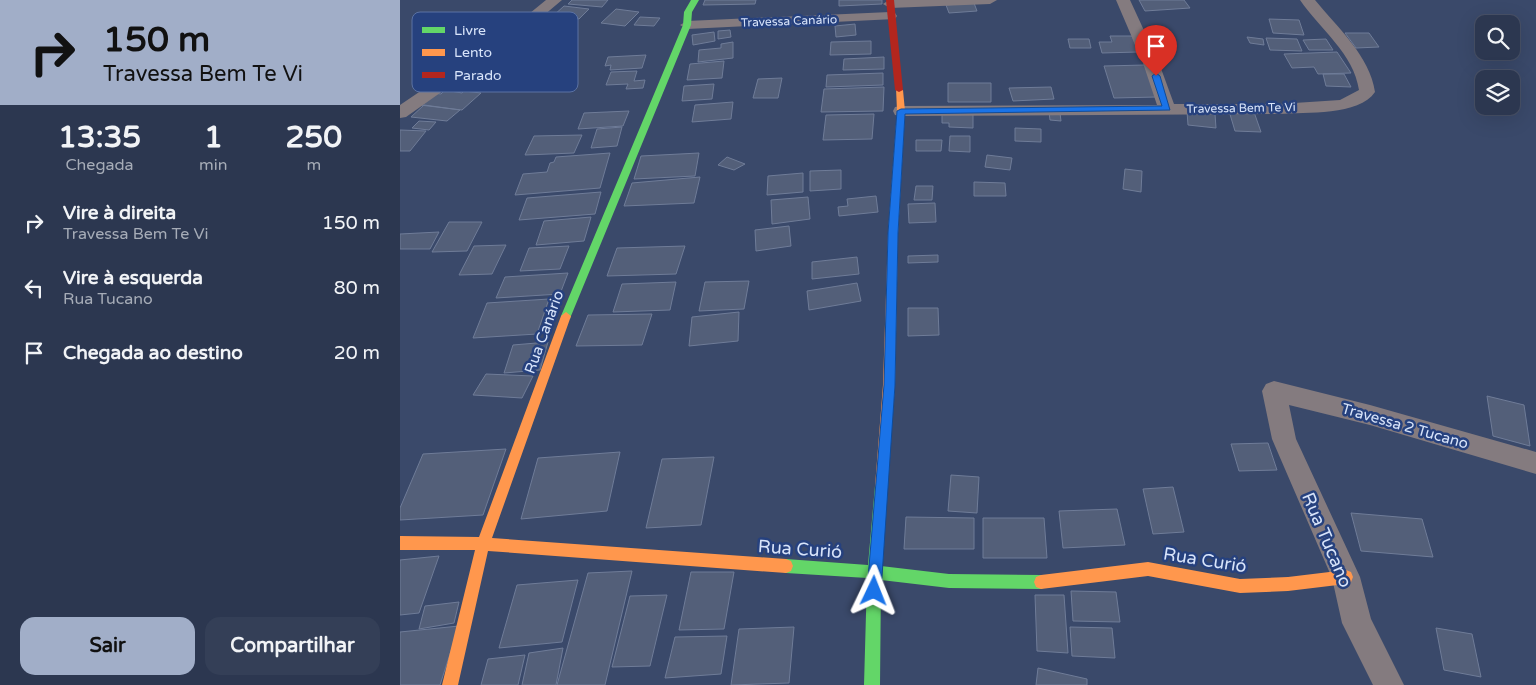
<!DOCTYPE html>
<html lang="pt">
<meta charset="utf-8">
<style>
body{margin:0;font-family:"Varela Round",sans-serif;background:#343f57;color:#f1f3f6;height:100vh;display:flex;flex-direction:column;font-size:19px;white-space:nowrap}
*{box-sizing:border-box;margin:0}
p{font-size:16px;color:#a6acb7}
.icon{flex:none;width:28px;height:28px;fill:none;stroke:currentColor;stroke-width:2;stroke-linecap:round;stroke-linejoin:round}
.map{position:relative;flex:1;overflow:hidden}
.sheet{display:flex;flex-direction:column;background:#2c3750;width:400px}
.sheet>*{flex:none}
.top-card{background:#a1aec8;color:#111;overflow:hidden}
.buttons{position:absolute;left:1075px;top:15px;display:grid;gap:10px}
.buttons a{display:grid;place-items:center;width:45px;height:45px;border-radius:10px;background:#2c3750;box-shadow:0 5px 20px #0002,0 0 0 1px #485167;font-size:25px}
.pin{position:absolute;display:grid;place-items:center;width:42px;height:42px;color:#fff;margin:-51px -21px;border-radius:50% 50% 50% 0;rotate:-45deg;box-shadow:0 0 5px #0007}
.pin .icon{rotate:45deg}
.me{position:absolute;width:55px;margin:-28px;rotate:2deg;stroke-linejoin:round;filter:drop-shadow(0 0 4px #0008)}
.turn{display:flex;align-items:center;gap:18px;height:105px;padding:0 20px;font-size:22px}
.turn .icon{width:65px;height:65px;stroke-width:2.5}
.turn b{display:block;font-size:35px;line-height:42px}
.eta{display:flex;justify-content:space-evenly;align-items:center;height:85px;text-align:center}
.eta b{font-size:30px;font-weight:800;line-height:35px}
.cta{display:flex;gap:10px;margin-top:auto;padding:10px 20px}
.cta a{flex:1;height:58px;border-radius:15px;background:#a1aec8;color:#111;font-size:20px;font-weight:800;line-height:58px;text-align:center}
.cta a+a{background:#343f57;color:#f1f3f6}
ul{padding:0;list-style:none}
li{display:flex;align-items:center;gap:15px;height:65px;padding:0 20px}
li div{flex:1}
li b{display:block;font-size:19px}
li em{font-style:normal}
main{display:flex;flex:1;min-height:0}
.map>svg:first-child{display:block}
.building{fill:#535f79;stroke:#6f7c98}
.lines{fill:none;stroke-linecap:round;stroke-linejoin:round}
.street{fill:#847b7f;fill-rule:evenodd}
.fast{fill:#63d668;fill-rule:evenodd}
.slow{fill:#ff974d;fill-rule:evenodd}
.jam{fill:#b3261e;fill-rule:evenodd}
.route{fill:#1a73e8;stroke:#114b97}
.labels{text-anchor:middle;stroke-width:5;stroke-linejoin:round;paint-order:stroke}
.far-street-label{font-size:12px;fill:#d8e4fa;stroke:#26417e}
.street-label{font-size:15px;fill:#d8e4fa;stroke:#26417e}
.near-street-label{font-size:18px;fill:#d8e4fa;stroke:#26417e}
.key{fill:#26417e;stroke:#5b72a3;stroke-width:1}
.key-label{font-size:14px;fill:#d8e4fa}
</style>
<main>
<section class="sheet">
<div class="top-card">
<div class="turn"><svg class="icon" aria-label="right" viewBox="0 0 24 24"><path d="M7 20v-9h11M14 6l5 5-5 5"/></svg><div><b>150 m</b>Travessa Bem Te Vi</div></div>
</div>
<div class="eta">
<div><b>13:35</b><p>Chegada</p></div>
<div><b>1</b><p>min</p></div>
<div><b>250</b><p>m</p></div>
</div>
<ul>
<li><svg class="icon" aria-label="right" viewBox="0 0 24 24"><path d="M7 20v-9h11M14 6l5 5-5 5"/></svg><div><b>Vire à direita</b><p>Travessa Bem Te Vi</p></div><em>150 m</em></li>
<li><svg class="icon" aria-label="left" viewBox="0 0 24 24"><path d="M17 20v-9H6M10 6l-5 5 5 5"/></svg><div><b>Vire à esquerda</b><p>Rua Tucano</p></div><em>80 m</em></li>
<li><svg class="icon" aria-label="arrive" viewBox="0 0 24 24"><path d="M6 21V4h12l-3 4 3 4H6"/></svg><div><b>Chegada ao destino</b></div><em>20 m</em></li>
</ul>
<div class="cta"><a>Sair</a><a>Compartilhar</a></div>
</section>
<div class="map">
<svg width="1136" height="685" viewBox="0 0 1136 685">
<rect width="100%" height="100%" fill="#3a496a"/>
<path class="building" d="M172,0H208L202,7L168,4Z
M305,0H356L355,4L303,5Z
M439,0H482V4L439,6Z
M739,0H784L790,8L745,11Z
M574,3L577,11L549,13L546,5Z
M164,6L189,9L179,19L153,16Z
M216,9L239,12L225,26L201,23Z
M240,17L260,18L254,26L234,25Z
M869,19L899,20L904,35L873,33Z
M455,24L456,35L436,37L435,26Z
M330,30L331,37L318,39V31Z
M314,32L315,41L293,45L292,35Z
M945,33H969L979,47L956,48Z
M710,36H732L738,52L702,53L699,42H712Z
M847,37L863,39L864,45L850,43Z
M866,38L897,39L902,51L870,50Z
M668,39H689L691,48H670Z
M926,39L933,50H909L903,40Z
M471,41V54L430,55L431,42Z
M333,42V58L298,62L299,50L321,48V44Z
M937,52L951,73L918,74L914,67L892,68L884,54Z
M246,55L242,68L210,70L211,65L205,66L208,57Z
M484,57V69L443,70L444,59Z
M324,61L322,78L287,80L290,64Z
M745,65L757,97L714,98L704,66Z
M237,71L234,81L245,80L243,88L226,89L228,84L206,85L211,72Z
M483,73V85L426,87L427,75Z
M923,74H944L951,87L926,86Z
M382,78L378,98H353L358,79Z
M548,83H591V102H548Z
M314,84L312,99L282,101L284,86Z
M484,87L483,111L421,112L424,89Z
M651,87L654,99L613,101L609,88Z
M45,90L62,93L64,91L81,93L62,110L20,105L33,93L41,94Z
M333,102L331,119L292,122L295,105Z
M24,105L60,110L47,121L11,117Z
M229,111L223,126L178,129L184,113Z
M787,111L815,114L816,128L788,125Z
M829,111L854,112L861,132L835,131Z
M649,112L660,113L661,121L650,120Z
M542,113L573,114V128L549,127V123H542Z
M474,114L472,139L423,140L426,115Z
M19,121L36,122L29,130L12,128Z
M222,127L217,146L191,148L197,129Z
M615,128L641,129V142L615,141Z
M0,130L26,131L10,151H0Z
M182,135L174,153L125,155L134,136Z
M550,136H570V152L549,151Z
M516,140H542L541,151H516Z
M210,153L200,188L115,195L123,174L147,172L150,163L154,162L156,157Z
M299,153L295,176L234,179L241,156Z
M587,155L612,158L610,170L585,167Z
M327,157L345,164L334,170L318,165Z
M725,169L742,171L741,192L723,189Z
M441,170V189L410,191V171Z
M403,173V192L367,195L368,176Z
M300,177L294,203L224,206L232,183Z
M574,182L605,183L606,196H574Z
M516,186H533L532,200H514Z
M201,192L195,214L119,220L127,198Z
M476,196L478,212L439,216L438,207L448,206L447,199Z
M408,197L410,219L372,224L371,200Z
M535,203L536,222L509,223L508,204Z
M191,217L184,241L136,245L144,221Z
M49,222H82L67,251L32,252Z
M389,226L391,246L356,251L355,230Z
M39,232L30,249H0V234Z
M106,245L92,274L59,275L74,246Z
M169,246L160,269L120,271L129,248Z
M285,246L276,274L207,276L217,248Z
M538,255V262L508,263V256Z
M457,257L459,274L412,279V262Z
M168,273L160,294L96,298L105,277Z
M349,281L344,309L299,311L305,282Z
M276,282L270,310L213,312L222,284Z
M457,283L461,301L409,310L407,291Z
M149,299L137,334L73,338L87,303Z
M508,308H538L539,335L508,336Z
M339,312L338,341L289,346L292,317Z
M252,314L242,345L176,346L188,315Z
M148,342L140,370L104,373L113,345Z
M86,374L133,376L122,398L73,395Z
M1087,396L1124,405L1130,446L1093,436Z
M868,443L877,470L839,471L831,444Z
M106,449L83,515L0,520V508L23,454Z
M220,452L207,511L121,519L138,458Z
M314,457L301,525L246,528L262,459Z
M551,475L579,477L577,513L548,511Z
M773,487L784,532L753,534L743,489Z
M717,509L725,545L663,548L659,511Z
M951,513L1022,519L1033,557L961,551Z
M506,517L574,518V549H504Z
M583,518H644L647,558H583Z
M39,556L19,613L0,615V560Z
M232,571L205,685H157L188,573Z
M291,572H334L324,629L279,630Z
M178,580L162,642L99,648L117,585Z
M671,591L716,592L720,622L673,621Z
M267,595L250,666L212,667L230,596Z
M635,595H664L668,653L637,651Z
M59,602L54,623L19,629L25,606Z
M59,626L40,685H0V632Z
M394,627L389,683L331,685L339,629Z
M670,627L712,628L715,658L672,656Z
M1036,628L1072,634L1081,677L1044,670Z
M327,636L321,674L265,678L275,637Z
M163,648L156,685H122L129,653Z
M125,655L118,685H81L88,659Z
M638,668L687,679V685H636Z"/>
<g class="lines">
<path class="street" d="M146,0H162L112,42L6,117L0,118V105L102,36Z
M489,0H597L590,4L490,8L483,4Z
M716,0H730L759,63L774,104H879L940,100L959,90C954,54 920,29 900,0H915C937,27 970,56 975,92C959,116 906,112 879,114L501,116L495,115L493,111L495,107L501,106L757,105L743,63Z
M490,12L495,13L497,16L495,19L287,29L280,25L287,21Z
M874,381L970,405L1136,452V474L970,425L889,405L896,439L960,577L971,619L1004,685H973L942,623L932,578L872,439L862,391L866,384Z"/>
<path class="fast" d="M291,0H299L292,12L291,25L171,316L170,319H162L161,316L283,25L284,12Z
M481,480L486,482L487,486L481,566L549,574L641,575L646,577L648,582L646,587L641,589L549,588L481,580L480,685H464L467,578L386,573L381,571L379,566L381,561L386,559L468,565L475,486L476,482Z"/>
<path class="slow" d="M496,88L503,90L505,111L498,233L495,385L487,486L486,490L481,492L476,490L475,486L483,385L488,233L497,111Z
M166,312L171,316L92,538L386,559L391,561L393,566L391,571L386,573L88,551L58,685H42L75,550H0V536L79,537L161,316Z
M748,562L840,579L888,577L946,570L951,572L953,577L951,582L946,584L888,591L840,593L748,576L641,589L636,587L634,582L636,577L641,575Z"/>
<path class="jam" d="M486,0H494L503,90L499,92L495,90Z"/>
</g>
<path class="route" d="M756,73L760,76L770,110L505,114L498,233L495,385L481,591L479,596L474,598L469,596L467,591L484,385L488,233L497,111L501,109L762,106L752,76Z"/>
<g class="labels">
<g class="far-street-label">
<text transform="translate(389 21) rotate(-2)" y="4">Travessa Canário</text>
<text transform="translate(841 108) rotate(-1)" y="4">Travessa Bem Te Vi</text>
</g>
<g class="street-label">
<text transform="translate(144 332) rotate(-70)" y="5">Rua Canário</text>
<text transform="translate(1005 426) rotate(16)" y="5">Travessa 2 Tucano</text>
</g>
<g class="near-street-label">
<text transform="translate(927 540) rotate(67)" y="6">Rua Tucano</text>
<text transform="translate(400 549) rotate(4)" y="6">Rua Curió</text>
<text transform="translate(805 560) rotate(9)" y="6">Rua Curió</text>
</g>
</g>
<rect x="12" y="12" width="166" height="80" rx="8" class="key"/>
<rect x="22" y="27" width="23" height="6" fill="#63d668"/>
<rect x="22" y="49" width="23" height="7" fill="#ff974d"/>
<rect x="22" y="72" width="23" height="6" fill="#b3261e"/>
<g class="key-label">
<text x="54" y="35">Livre</text>
<text x="54" y="57">Lento</text>
<text x="54" y="80">Parado</text>
</g>
</svg>
<div class="buttons">
<a><svg class="icon" aria-label="search" viewBox="0 0 24 24"><circle cx="10" cy="10" r="6"/><path d="M15 15l6 6"/></svg></a>
<a><svg class="icon" aria-label="layers" viewBox="0 0 24 24"><path d="M12 4l9 5-9 5-9-5zM3 14l9 5 9-5"/></svg></a>
</div>
<div class="pin" style="left:756px;top:76px;background:#d93025"><svg class="icon" aria-label="arrive" viewBox="0 0 24 24"><path d="M6 21V4h12l-3 4 3 4H6"/></svg></div>
<svg class="me" style="left:474px;top:591px" viewBox="-20 -20 40 40"><path d="M0-17L14 15 0 8-14 15z" fill="#1a73e8" stroke="#fff" stroke-width="4"/></svg>
</div>
</main>
